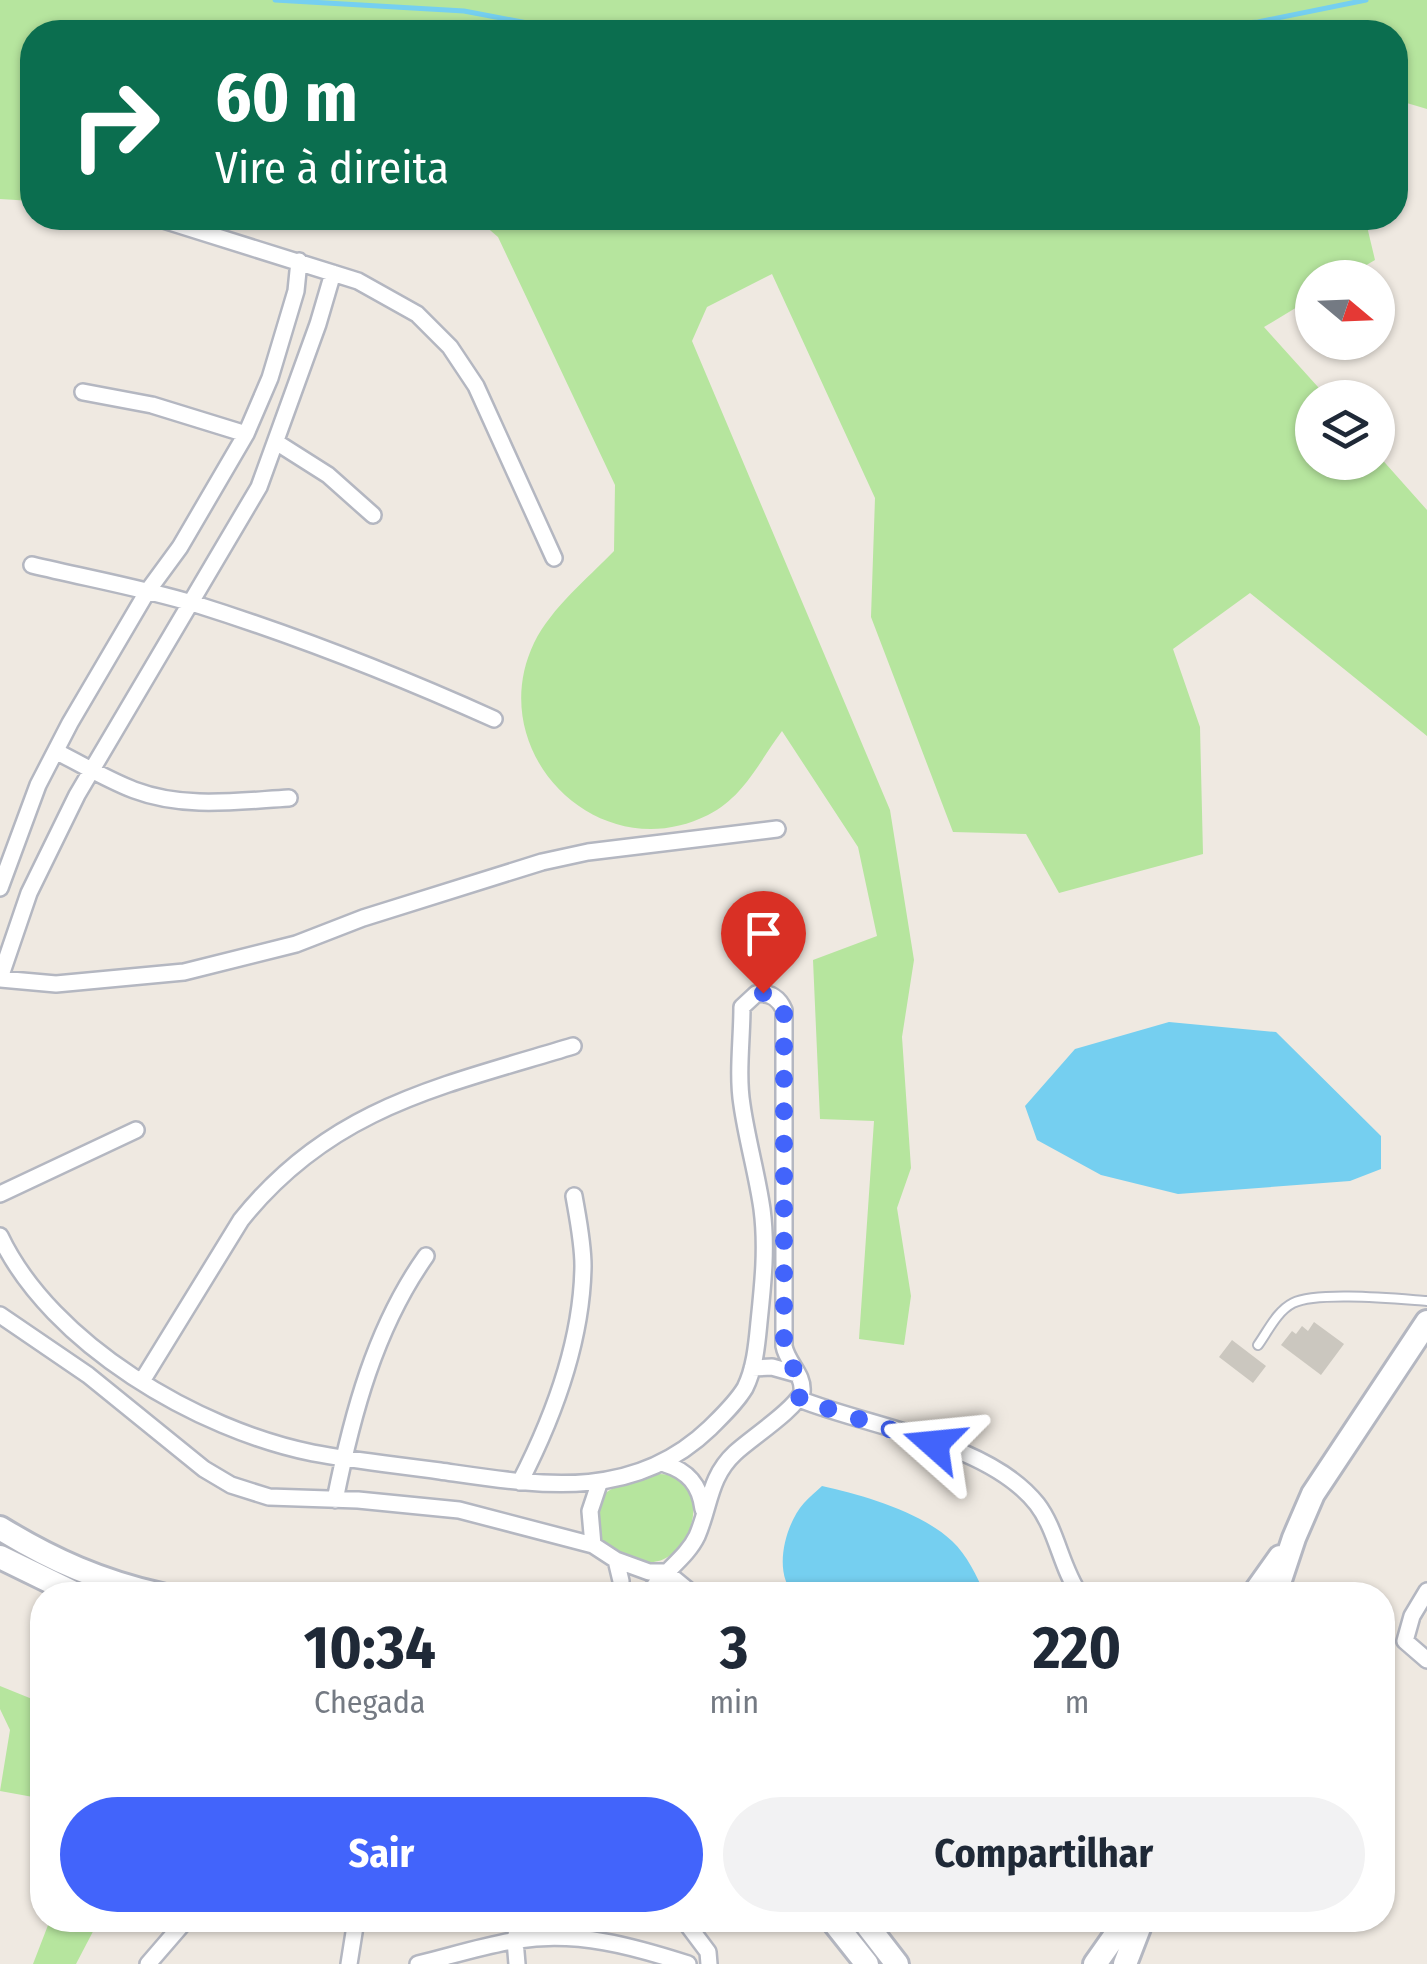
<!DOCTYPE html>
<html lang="pt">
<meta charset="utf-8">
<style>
body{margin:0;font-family:"Fira Sans Condensed",sans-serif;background:#f2f2f3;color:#1f2937;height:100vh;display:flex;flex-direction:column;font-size:38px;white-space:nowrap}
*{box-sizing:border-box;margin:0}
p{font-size:32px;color:#747a83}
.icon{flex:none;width:55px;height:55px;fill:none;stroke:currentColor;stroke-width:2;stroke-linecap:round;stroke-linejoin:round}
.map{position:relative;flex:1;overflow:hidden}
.panel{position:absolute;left:30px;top:1582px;width:1365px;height:350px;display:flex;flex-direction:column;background:#fff;border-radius:40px;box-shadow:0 2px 8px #0004}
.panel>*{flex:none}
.hud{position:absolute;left:20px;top:20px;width:1388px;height:210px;border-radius:40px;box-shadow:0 2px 8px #0004;background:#0b6e4f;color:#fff;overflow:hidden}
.needle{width:65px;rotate:109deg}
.tools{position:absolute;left:1295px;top:260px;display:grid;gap:20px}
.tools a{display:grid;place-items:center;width:100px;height:100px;border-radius:50%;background:#fff;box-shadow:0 2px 8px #0004;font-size:50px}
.pin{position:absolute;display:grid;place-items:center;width:85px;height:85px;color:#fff;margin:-102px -42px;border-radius:50% 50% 50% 0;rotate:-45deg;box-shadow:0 0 10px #0007}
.pin .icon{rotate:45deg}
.me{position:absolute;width:110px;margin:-55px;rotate:288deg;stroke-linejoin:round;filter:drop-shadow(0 0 8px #0008)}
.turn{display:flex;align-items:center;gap:35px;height:210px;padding:0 30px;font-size:45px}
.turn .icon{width:130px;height:130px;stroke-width:2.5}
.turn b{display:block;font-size:70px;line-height:85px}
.eta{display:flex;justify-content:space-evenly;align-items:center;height:170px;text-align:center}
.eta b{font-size:60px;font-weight:700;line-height:70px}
.action{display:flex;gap:20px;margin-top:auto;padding:20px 30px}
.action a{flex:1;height:115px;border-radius:60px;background:#4264fb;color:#fff;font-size:40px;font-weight:700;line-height:115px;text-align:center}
.action a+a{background:#f2f2f3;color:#1f2937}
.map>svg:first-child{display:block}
.green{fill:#b6e59e}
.water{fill:#75cff0}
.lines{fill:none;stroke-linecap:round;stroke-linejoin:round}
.stream{stroke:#75cff0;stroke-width:5}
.building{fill:#cbc7bf}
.lane-casing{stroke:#b4b7c1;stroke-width:12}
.street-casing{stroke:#b4b7c1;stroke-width:20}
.secondary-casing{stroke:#b4b7c1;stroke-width:28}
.lane{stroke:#fff;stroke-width:8}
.street{stroke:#fff;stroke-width:15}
.secondary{stroke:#fff;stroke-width:22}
.route{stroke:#4264fb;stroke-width:18;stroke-dasharray:0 32.4}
</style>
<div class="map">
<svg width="1427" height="1964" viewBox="0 0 1427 1964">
<rect width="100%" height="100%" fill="#efe9e1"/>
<path class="green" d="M0,0H1427V109L1400,101L1395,67V32H262L258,29L245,32H32V201L0,199Z
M476,218H1365L1375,260L1346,277L1312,278V298L1264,327L1327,397L1312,398V462H1378V455L1427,510V736L1250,593L1173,649L1200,727L1203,854L1059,893L1026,834L953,832L871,617L875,498L772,274L707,307L692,341L890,810L914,960L902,1037L911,1168L897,1208L911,1296L904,1345L859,1339L874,1121L820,1119L813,960L877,936L858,847L782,731C758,763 745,796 708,815C598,870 482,752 534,643C552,607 587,579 614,551L615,485L498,237Z
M659,1474C718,1475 693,1567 646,1562C631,1561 616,1551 603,1543C594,1529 592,1500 610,1490C623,1482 644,1479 659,1474Z
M0,1686L42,1703V1810L33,1797L0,1791L10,1730L0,1709Z
M50,1920H99L76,1964H33Z"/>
<path class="water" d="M1169,1022L1276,1032L1381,1136V1169L1350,1181L1178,1194L1101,1175L1037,1140L1025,1106L1075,1049Z
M822,1486C863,1495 921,1512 952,1541C967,1555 977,1576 985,1595H795C772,1574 785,1524 804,1503C809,1497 816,1492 822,1486Z"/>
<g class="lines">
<path class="stream" d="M275,0L464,11L574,32
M1136,32L1258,22L1366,0"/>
</g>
<path class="building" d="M1314,1322L1344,1344L1321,1375L1281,1345L1292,1331L1296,1334L1302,1326L1308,1331Z
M1232,1340L1266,1366L1253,1383L1219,1357Z"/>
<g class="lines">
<defs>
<path id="lane" d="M1258,1345C1268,1331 1277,1311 1293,1303C1317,1291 1398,1299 1427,1301"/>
<path id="street" d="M157,218L358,281L417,314L450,347L476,386L554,558
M83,392L152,405L246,434
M276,442L328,475L373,515
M32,565C86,578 142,588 195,604C297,636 396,675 494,719
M57,752C83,765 108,780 134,790C184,809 238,801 289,798
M0,888L38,785L70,723L147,592L180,547L246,434L270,378L296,291L299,261
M0,978L29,893L77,795L259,487L318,324L333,273
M0,979L56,984L184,972L296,944L363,918L542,862L588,852L777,829
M0,1194L136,1130
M0,1236C51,1344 198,1430 313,1453C355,1461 398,1465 440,1471C538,1485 632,1503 710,1428C723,1415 736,1403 745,1388C755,1368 757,1343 759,1322C763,1284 767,1247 762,1209C757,1174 747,1140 742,1105C737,1074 742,1039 742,1007L756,994C770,992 779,998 784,1010V1346C787,1363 804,1374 802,1392C796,1409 751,1438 735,1453C709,1477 710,1506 697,1536C686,1559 661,1573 648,1595
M0,1315L88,1375L204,1469L231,1485L269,1497L358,1500L459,1510L593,1545L616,1560L649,1572H666L694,1595
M752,1368L772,1367L797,1374
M142,1381L241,1220C331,1107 442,1086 573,1046
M799,1399C872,1428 988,1442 1037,1504C1057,1530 1061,1568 1080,1595
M665,1464C688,1471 700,1485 703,1509
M520,1482C554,1416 582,1341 583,1266C583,1243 578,1219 574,1196
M335,1500C352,1415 375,1328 426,1256
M593,1545L590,1511L600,1481
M616,1560L621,1581L620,1595
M1427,1591L1412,1616L1405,1641L1427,1660
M684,1920L708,1952L709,1964
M148,1964L186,1920
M349,1964L356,1920
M418,1964C451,1956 485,1945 518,1940C578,1931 632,1946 688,1964
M517,1964L515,1940L519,1920"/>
<path id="secondary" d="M0,1528C52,1560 102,1582 161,1595
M0,1557L78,1595
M1253,1595L1280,1557
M1275,1595L1294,1538L1313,1494L1427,1322
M832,1920L867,1964
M863,1920L897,1964
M1095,1964L1126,1920
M1125,1964L1142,1920"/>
</defs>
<use href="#lane" class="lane-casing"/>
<use href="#street" class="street-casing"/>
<use href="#secondary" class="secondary-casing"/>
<use href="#lane" class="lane"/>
<use href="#street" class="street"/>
<use href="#secondary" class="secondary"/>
</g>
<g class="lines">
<path class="route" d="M763,993L776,998L784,1010V1346L786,1356L803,1384L799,1399L934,1444"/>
</g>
</svg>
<div class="tools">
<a><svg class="needle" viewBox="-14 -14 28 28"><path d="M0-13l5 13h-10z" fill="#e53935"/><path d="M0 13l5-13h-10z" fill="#747a83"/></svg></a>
<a><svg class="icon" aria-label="layers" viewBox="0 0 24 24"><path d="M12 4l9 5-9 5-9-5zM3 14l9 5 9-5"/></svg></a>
</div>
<div class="pin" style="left:763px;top:993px;background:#d93025"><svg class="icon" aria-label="arrive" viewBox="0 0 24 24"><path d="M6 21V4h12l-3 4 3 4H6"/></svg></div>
<svg class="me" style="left:934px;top:1444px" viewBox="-20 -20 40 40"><path d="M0-17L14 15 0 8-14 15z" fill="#4264fb" stroke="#fff" stroke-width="4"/></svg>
<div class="hud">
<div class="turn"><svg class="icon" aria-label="right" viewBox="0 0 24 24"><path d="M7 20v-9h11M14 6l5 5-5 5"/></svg><div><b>60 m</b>Vire à direita</div></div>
</div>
<section class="panel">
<div class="eta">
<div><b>10:34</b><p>Chegada</p></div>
<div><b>3</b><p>min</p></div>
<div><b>220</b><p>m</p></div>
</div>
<div class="action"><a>Sair</a><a>Compartilhar</a></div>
</section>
</div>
